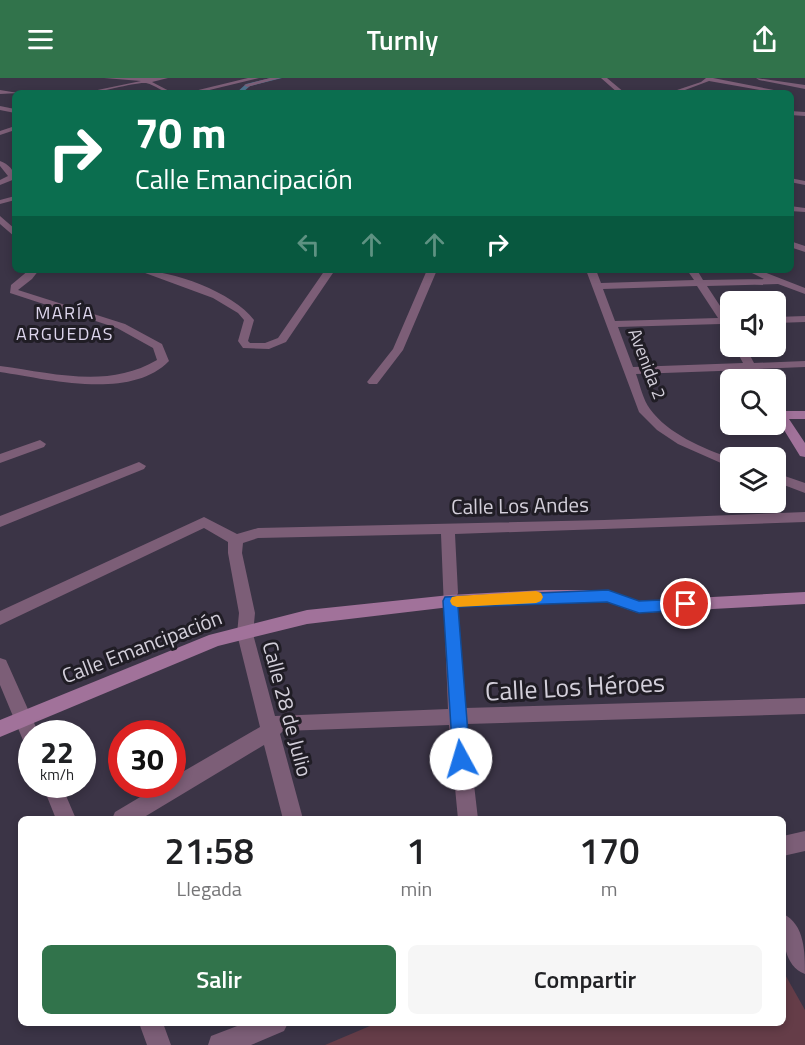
<!DOCTYPE html>
<html lang="es">
<meta charset="utf-8">
<style>
body{margin:0;font-family:"Titillium Web",sans-serif;background:#f6f6f6;color:#202124;height:100vh;display:flex;flex-direction:column;font-size:22px;white-space:nowrap}
*{box-sizing:border-box;margin:0}
p{font-size:20px;color:#757577}
.icon{flex:none;width:33px;height:33px;fill:none;stroke:currentColor;stroke-width:2;stroke-linecap:round;stroke-linejoin:round}
.map{position:relative;flex:1;overflow:hidden}
.panel{position:absolute;left:18px;top:738px;width:768px;height:210px;display:flex;flex-direction:column;background:#fff;border-radius:9px;box-shadow:0 3px 9px #0003}
.panel>*{flex:none}
.hud{position:absolute;left:12px;top:12px;width:782px;height:183px;border-radius:9px;box-shadow:0 3px 9px #0003;background:#0b6e4f;color:#fff;overflow:hidden}
.tools{position:absolute;left:720px;top:213px;display:grid;gap:12px}
.tools a{display:grid;place-items:center;width:66px;height:66px;border-radius:9px;background:#fff;box-shadow:0 3px 9px #0003;font-size:30px}
.speed{position:absolute;left:18px;top:642px;display:flex;gap:12px;font-size:30px;font-weight:700;text-align:center}
.speed>*{display:grid;place-content:center;width:78px;height:78px;border-radius:50%;background:#fff;box-shadow:0 3px 9px #0003;line-height:1}
.speed small{font-size:15px;font-weight:400}
.speed .limit{border:9px solid #d22;background:#fff;color:#111}
.pin{position:absolute;display:grid;place-items:center;width:51px;height:51px;color:#fff;margin:-26px;border:3px solid #fff;border-radius:50%;box-shadow:0 2px 6px #0007}
.me{position:absolute;width:66px;margin:-33px;rotate:354deg;stroke-linejoin:round;filter:drop-shadow(0 0 4px #0008)}
.turn{display:flex;align-items:center;gap:21px;height:126px;padding:0 24px;font-size:27px}
.turn .icon{width:78px;height:78px;stroke-width:2.5}
.turn b{display:block;font-size:42px;line-height:51px}
.lanes{display:flex;align-items:center;height:57px;padding:0 24px;background:#0003;justify-content:center;gap:30px;direction:ltr}
.lanes .off{opacity:.35}
.eta{display:flex;justify-content:space-evenly;align-items:center;height:102px;text-align:center}
.eta b{font-size:36px;font-weight:600;line-height:42px}
.primary-button{display:flex;gap:12px;margin-top:auto;padding:12px 24px}
.primary-button a{flex:1;height:69px;border-radius:9px;background:#31734b;color:#fff;font-size:24px;font-weight:600;line-height:69px;text-align:center}
.primary-button a+a{background:#f6f6f6;color:#202124}
header{display:flex;justify-content:space-between;align-items:center;height:78px;padding:0 24px;background:#31734b;color:#fff;font-size:27px;font-weight:600}
.map>svg:first-child{display:block}
.green{fill:#653d48}
.lines{fill:none;stroke-linecap:round;stroke-linejoin:round}
.canal{fill:#4e738e;fill-rule:evenodd}
.street{fill:#7c5e77;fill-rule:evenodd}
.secondary{fill:#a1729a;fill-rule:evenodd}
.route{fill:#1a73e8;stroke:#114b97;stroke-width:1.5}
.slow{fill:#f59e0b}
.labels{text-anchor:middle;stroke-width:6;stroke-linejoin:round;paint-order:stroke}
.far-neighbourhood-label{font-size:18px;letter-spacing:1.5px;fill:#ddd5ec;stroke:#201d25}
.far-street-label{font-size:18px;fill:#d3cfda;stroke:#201d25}
.street-label{font-size:21px;fill:#d3cfda;stroke:#201d25}
.near-street-label{font-size:26px;fill:#d3cfda;stroke:#201d25}
</style>
<header><svg class="icon" aria-label="menu" viewBox="0 0 24 24"><path d="M4 6h16M4 12h16M4 18h16"/></svg>Turnly<svg class="icon" aria-label="share" viewBox="0 0 24 24"><path d="M12 15V3M7 8l5-5 5 5M5 13v7h14v-7"/></svg></header>
<div class="map">
<svg width="805" height="967" viewBox="0 0 805 967">
<rect width="100%" height="100%" fill="#3b3446"/>
<path class="green" d="M783,893L805,932V967H325L377,945H783Z"/>
<g class="lines">
<path class="canal" d="M271,0H282L250,8L242,15H236L246,6Z"/>
<path class="street" d="M104,0H168L152,4L173,15C162,15 156,7 146,5C134,4 100,15 83,15L141,3Z
M248,0H259L197,15H186Z
M270,0H280L247,9L244,7Z
M601,0H607L625,15H618Z
M706,0H713L774,12L771,14L709,3L677,15H668L701,4Z
M756,0L805,7V11L759,2Z
M0,12L18,15L0,16Z
M0,28L15,31V35L0,32Z
M790,33L805,34V38L790,37Z
M15,48V52L0,57V53Z
M0,83C8,86 15,92 15,101L0,107V102L8,98L0,88Z
M790,100L805,103V107L790,104Z
M15,118V122L0,126V122Z
M790,128L805,130V134L790,133Z
M0,138L15,151V159L0,146Z
M790,163L805,168V174L790,169Z
M29,192H39L32,201L18,212L125,246L162,266L169,283C130,323 48,301 0,294V288C53,295 108,311 157,282L153,270L117,250L10,215L11,207Z
M137,192C172,192 233,214 254,242L248,263L250,265H265L278,260L325,192H335L286,264L269,271L243,270L238,263L244,242L238,235L213,220Z
M427,192H437L403,272L377,306H369L367,304L393,271Z
M586,192H596L601,205L694,202L687,192H697L703,202L764,201L746,192H759L805,210V216L778,206L707,208L728,240H730L729,253L725,252L721,246L618,249L633,289L743,285L734,268H745L754,285L805,283V289L758,291L763,302H752L747,292L636,296C640,307 643,322 650,331C668,356 703,370 730,380V389L678,366L657,352L639,334ZM697,208L718,240L615,243L603,211Z
M805,238V244L776,245V239Z
M776,326L780,327L786,337L784,340L776,341Z
M40,362L46,366L44,369L0,385V376Z
M139,384L146,388L144,391L0,449V438Z
M776,395L805,405V415L776,404Z
M805,434V444L455,456L458,515L456,519L465,630L805,620V636L467,646L478,741H458L449,647L283,653L280,656L303,741H283L264,667L141,741H112L115,734L162,706H172V700L260,649L237,556L239,535L228,475V464L204,450L0,547V533L204,439L237,456L258,450L604,442ZM441,456L448,631L275,638L253,556L255,535L242,475L243,465L258,460Z
M0,580L6,582L39,656H32V669L25,667L0,607Z
M42,706H61L76,741H56Z
M805,753V773L783,778V758Z
M783,836C805,846 805,875 805,896C782,887 783,857 783,836Z
M139,945H163L171,967H147Z
M245,945H288L284,953L251,967H208L211,958Z"/>
<path class="secondary" d="M780,333H805V341H789L805,365V379L800,378L776,339V334Z
M545,512H608L638,523L805,514V526L638,535L607,524H545L450,529L307,546L218,568L0,659V642L209,557L307,532L450,517Z"/>
</g>
<path class="route" d="M608,512L639,523L686,521L691,522L693,526L691,531L686,532L639,535L607,524L458,529L470,681L467,686L461,689L455,686L453,681L443,523L445,519Z"/>
<path class="slow" d="M536,513L541,515L543,519L541,523L536,525L457,529L452,527L450,523L452,519L457,518Z"/>
<g class="labels">
<g class="far-neighbourhood-label">
<text x="65" y="241">MARÍA<tspan x="65" dy="21">ARGUEDAS</tspan></text>
</g>
<g class="far-street-label">
<text transform="translate(647 286) rotate(69)" y="6">Avenida 2</text>
</g>
<g class="street-label">
<text transform="translate(520 428) rotate(-1)" y="7">Calle Los Andes</text>
<text transform="translate(142 569) rotate(-21)" y="7">Calle Emancipación</text>
<text transform="translate(287 631) rotate(75)" y="7">Calle 28 de Julio</text>
</g>
<g class="near-street-label">
<text transform="translate(575 609) rotate(-3)" y="9">Calle Los Héroes</text>
</g>
</g>
</svg>
<div class="tools">
<a><svg class="icon" aria-label="sound" viewBox="0 0 24 24"><path d="M4 9h4l5-4v14l-5-4H4zM17 9q2 3 0 6"/></svg></a>
<a><svg class="icon" aria-label="search" viewBox="0 0 24 24"><circle cx="10" cy="10" r="6"/><path d="M15 15l6 6"/></svg></a>
<a><svg class="icon" aria-label="layers" viewBox="0 0 24 24"><path d="M12 4l9 5-9 5-9-5zM3 14l9 5 9-5"/></svg></a>
</div>
<div class="speed"><div>22<small>km/h</small></div><div class="limit">30</div></div>
<div class="pin" style="left:686px;top:526px;background:#d93025"><svg class="icon" aria-label="arrive" viewBox="0 0 24 24"><path d="M6 21V4h12l-3 4 3 4H6"/></svg></div>
<svg class="me" style="left:461px;top:681px" viewBox="-20 -20 40 40"><circle r="19" fill="#fff"/><path d="M0-13L10 11 0 6-10 11z" fill="#1a73e8"/></svg>
<div class="hud">
<div class="turn"><svg class="icon" aria-label="right" viewBox="0 0 24 24"><path d="M7 20v-9h11M14 6l5 5-5 5"/></svg><div><b>70 m</b>Calle Emancipación</div></div>
<div class="lanes"><svg class="icon off" aria-label="left" viewBox="0 0 24 24"><path d="M17 20v-9H6M10 6l-5 5 5 5"/></svg><svg class="icon off" aria-label="ahead" viewBox="0 0 24 24"><path d="M12 20V5M6 11l6-6 6 6"/></svg><svg class="icon off" aria-label="ahead" viewBox="0 0 24 24"><path d="M12 20V5M6 11l6-6 6 6"/></svg><svg class="icon" aria-label="right" viewBox="0 0 24 24"><path d="M7 20v-9h11M14 6l5 5-5 5"/></svg></div>
</div>
<section class="panel">
<div class="eta">
<div><b>21:58</b><p>Llegada</p></div>
<div><b>1</b><p>min</p></div>
<div><b>170</b><p>m</p></div>
</div>
<div class="primary-button"><a>Salir</a><a>Compartir</a></div>
</section>
</div>
